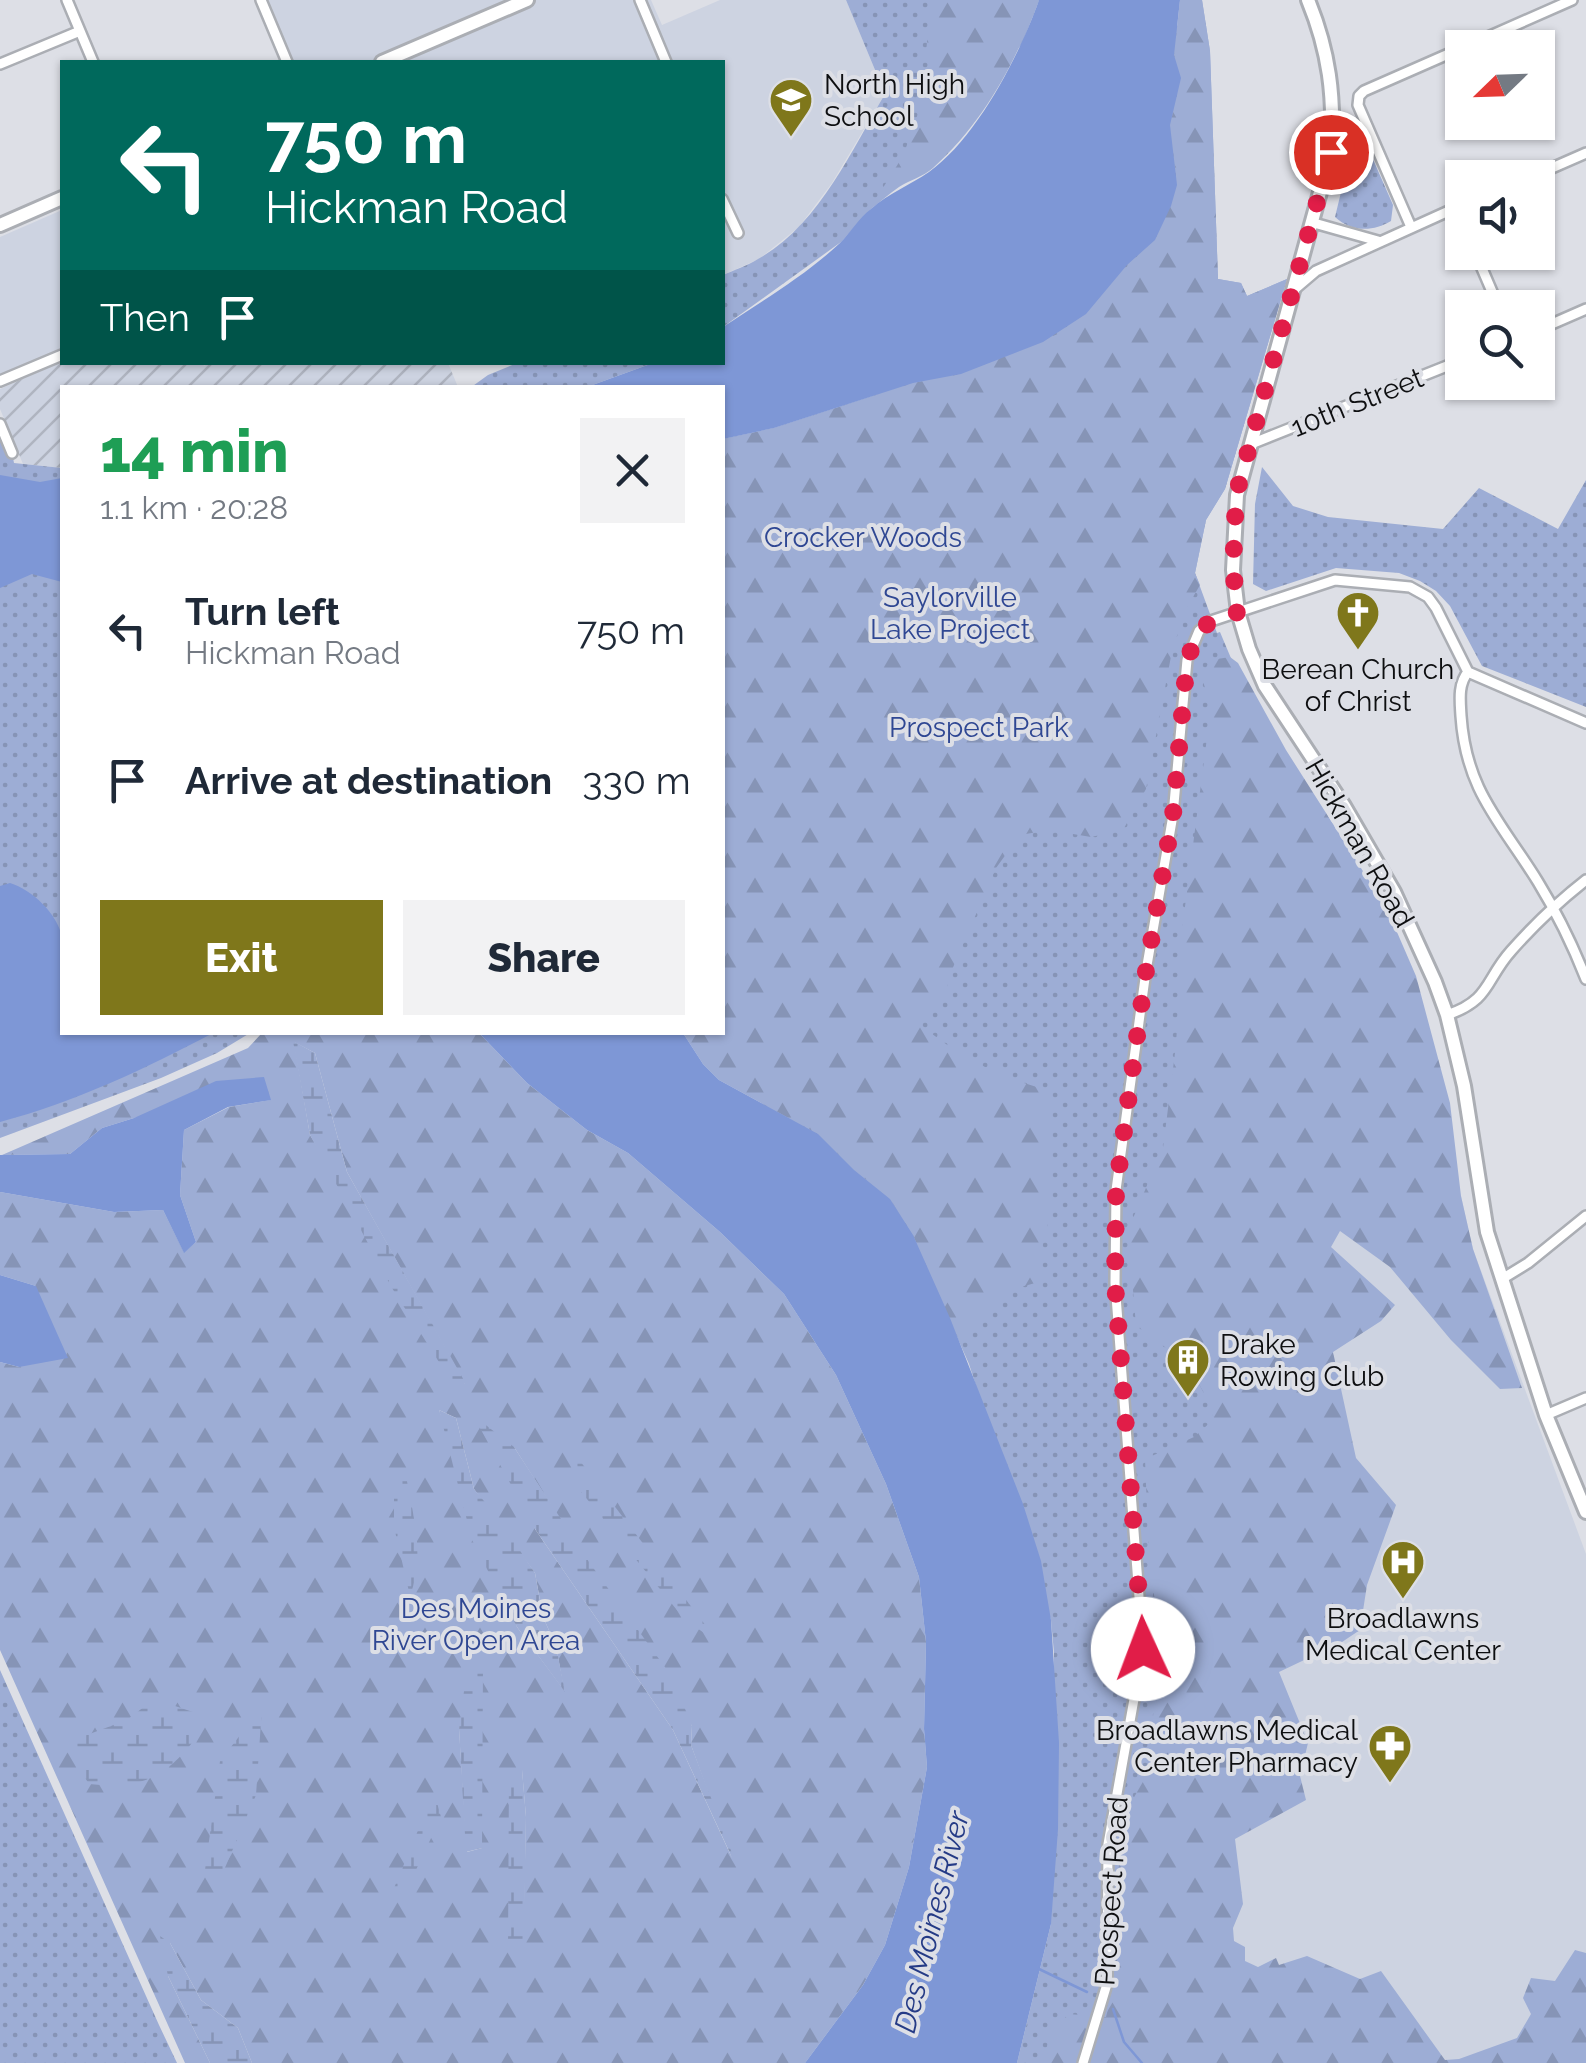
<!DOCTYPE html>
<meta charset="utf-8">
<style>
body{margin:0;font-family:Raleway,sans-serif;background:#f2f2f3;color:#1f2937;height:100vh;display:flex;flex-direction:column;font-size:38px;white-space:nowrap}
*{box-sizing:border-box;margin:0}
p{font-size:32px;color:#747a83}
.icon{flex:none;width:55px;height:55px;fill:none;stroke:currentColor;stroke-width:2;stroke-linecap:round;stroke-linejoin:round}
.map{position:relative;flex:1;overflow:hidden}
.drawer{position:absolute;left:60px;top:385px;width:665px;height:650px;display:flex;flex-direction:column;background:#fff;border-radius:0px;box-shadow:0 2px 8px #0004}
.drawer>*{flex:none}
.top-card{position:absolute;left:60px;top:60px;width:665px;height:305px;border-radius:0px;box-shadow:0 2px 8px #0004;background:#00695c;color:#fff;overflow:hidden}
.needle{width:65px;rotate:247deg}
.controls{position:absolute;left:1445px;top:30px;display:grid;gap:20px}
.controls a{display:grid;place-items:center;width:110px;height:110px;border-radius:0px;background:#fff;box-shadow:0 2px 8px #0004;font-size:50px}
.pin{position:absolute;display:grid;place-items:center;width:85px;height:85px;color:#fff;margin:-42px;border:5px solid #fff;border-radius:50%;box-shadow:0 2px 10px #0007}
.me{position:absolute;width:110px;margin:-55px;rotate:358deg;stroke-linejoin:round;filter:drop-shadow(0 0 8px #0008)}
.turn{display:flex;align-items:center;gap:35px;height:210px;padding:0 40px;font-size:45px}
.turn .icon{width:130px;height:130px;stroke-width:2.5}
.turn b{display:block;font-size:70px;line-height:85px}
.then{display:flex;align-items:center;height:95px;padding:0 40px;background:#0003;gap:20px;font-size:38px}
.round{display:grid;place-items:center;flex:none;width:105px;height:105px;border-radius:0px;background:#f2f2f3}
.headline{display:flex;align-items:center;justify-content:space-between;height:170px;padding:0 40px}
h1{font-size:60px;font-weight:800;line-height:75px;color:#1e9e55}
.action{display:flex;gap:20px;margin-top:auto;padding:20px 40px}
.action a{flex:1;height:115px;border-radius:0px;background:#7f771b;color:#fff;font-size:40px;font-weight:800;line-height:115px;text-align:center}
.action a+a{background:#f2f2f3;color:#1f2937}
ul{padding:0;list-style:none}
li{display:flex;align-items:center;gap:30px;height:150px;padding:0 40px}
li div{flex:1}
li b{display:block;font-size:38px}
li em{font-style:normal}
.map>svg:first-child{display:block}
.built{fill:#cdd3e1}
.industrial{fill:url(#industrial-furrows)}
.grass{fill:url(#grass-dots)}
.forest{fill:url(#forest-firs);fill-rule:evenodd}
.wetland{fill:url(#wetland-marsh)}
.water{fill:#7e97d6}
.lines{fill:none;stroke-linecap:round;stroke-linejoin:round}
.stream{stroke:#7e97d6;stroke-width:2.5}
.minor-casing{stroke:#abaeb4;stroke-width:14}
.secondary-casing{stroke:#abaeb4;stroke-width:18}
.minor{stroke:#fff;stroke-width:9}
.secondary{stroke:#fff;stroke-width:12}
.route{stroke:#e11d48;stroke-width:18;stroke-dasharray:0 32.4}
.labels{text-anchor:middle;stroke-width:8;stroke-linejoin:round;paint-order:stroke}
.poi-label{font-size:28px;fill:#0e0f11;stroke:#dddfe6;text-anchor:start}
.street-label{font-size:28px;fill:#0e0f11;stroke:#dddfe6}
.park-label{font-size:28px;fill:#2f4793;stroke:#dddfe6}
.water-label{font-size:30px;font-style:italic;fill:#253b86;stroke:#dddfe6}
</style>
<div class="map">
<svg width="1586" height="2063" viewBox="0 0 1586 2063">
<defs>
<pattern id="industrial-furrows" width="10" height="10" patternUnits="userSpaceOnUse" patternTransform="scale(2.5)"><rect width="10" height="10" fill="#cdd3e1"/><path d="M-1 1l2-2M0 10L10 0M9 11l2-2" fill="none" stroke="#afb4c0"/></pattern>
<pattern id="grass-dots" width="8" height="8" patternUnits="userSpaceOnUse" patternTransform="scale(2.5)"><rect width="8" height="8" fill="#9dadd5"/><path d="M2 2h.1M6 6h.1" fill="none" stroke="#8694b6" stroke-width="1.8" stroke-linecap="round"/></pattern>
<pattern id="forest-firs" width="22" height="20" patternUnits="userSpaceOnUse" patternTransform="scale(2.5)"><rect width="22" height="20" fill="#9dadd5"/><path d="M5 1l3.5 6h-7zM16 11l3.5 6h-7z" fill="#8694b6"/></pattern>
<pattern id="wetland-marsh" width="20" height="14" patternUnits="userSpaceOnUse" patternTransform="scale(2.5)"><rect width="20" height="14" fill="#9dadd5"/><path d="M1 5h8M5 5V1M11 12h8M15 12V8" fill="none" stroke="#8694b6"/></pattern>
</defs>
<rect width="100%" height="100%" fill="#dddfe6"/>
<path class="built" d="M261,0H651L662,25L720,0H846L885,94L832,183L799,227L759,259L723,275L722,62H287Z
M62,210V350L0,375V237Z
M1461,1196L1473,1249L1586,1554V2028L1499,2063H1234L1144,1238Z"/>
<path class="industrial" d="M62,361L202,362L204,366L213,362L448,363L458,387L62,388V468L23,464L0,409V389Z"/>
<path class="grass" d="M846,0H1039L1022,44L841,242L723,327V275C734,270 747,266 758,259C819,225 851,151 885,94Z
M1180,0H1202L1210,51L1218,279L1241,283L1247,296L1287,279L1225,489L1206,520L1195,573L1217,633L1220,632L1293,806L1241,925L1144,1238L1269,1536L1168,2063H1017L1051,1924L1054,1653L1051,1620L969,1364L931,1278L762,1103L683,1033L722,1032L723,439L774,428L878,394L1179,24Z
M1354,116L1393,205L1391,221C1373,232 1351,232 1335,217L1350,155Z
M517,363H653L587,387L470,388L488,375Z
M0,440L6,455L12,453L14,463L62,468V1032L250,1033L217,1053L161,1078L0,1138Z
M1262,467L1293,506L1328,517L1443,529L1479,488L1558,529L1586,480V707L1482,666L1450,606L1436,591L1420,581L1399,573L1336,568L1266,591L1253,584L1255,504Z
M0,1670L159,2025L177,2063H0Z"/>
<path class="forest" d="M931,0H1039C1015,63 984,122 933,168C923,177 910,180 899,187C889,194 879,203 869,210L903,156L931,78L926,53Z
M1180,0H1202L1210,51L1218,279L1241,283L1247,296L1287,279L1225,489L1206,520L1195,573L1200,585L1186,609L1172,651L1146,789L1123,830L1091,837L1049,830L1020,835L996,868L951,972L943,1003L919,1023C955,1055 1002,1079 1048,1090V1223L1039,1259V1282L1006,1291L985,1318L957,1336L913,1235L890,1199L854,1170L818,1134L719,1080L703,1064L683,1033L722,1032L723,439L774,428L913,383L961,374L1065,331L1155,240L1177,185L1170,125L1181,78L1174,55Z
M1230,657L1238,663L1286,750L1387,909L1416,976L1450,1103L1461,1196L1473,1249L1522,1388L1500,1389L1451,1340L1390,1267L1340,1231L1331,1247L1395,1305L1381,1321L1333,1352L1356,1458L1396,1505L1367,1585L1360,1630L1342,1642L1279,1672L1308,1743L1300,1776L1306,1800L1235,1839L1243,1904L1233,1928L1234,1941L1245,1947V1961L1258,1967L1276,1958L1279,1965L1307,1956L1360,1979L1381,1971L1445,2060L1459,2059L1517,2038L1531,2014L1523,1998L1531,1978L1555,1981L1575,1950L1586,1953V2063H1042L1050,2037L1068,2014L1106,2017L1111,1997L1118,1873L1125,1813L1148,1773L1160,1637L1149,1559L1145,1459L1194,1437L1214,1419C1199,1370 1176,1354 1136,1326L1128,1230L1163,1148L1176,1045L1183,922L1211,707L1201,675L1211,660Z
M262,1033H479L527,1083L587,1130L628,1153L720,1232L784,1294L836,1375L886,1484L919,1577L926,1642L924,1729L927,1767L909,1867L885,1945L863,1985L805,2063H252L238,2028L201,2000L170,1943L168,1976L210,2063H185L0,1650V1362L19,1367L36,1286L0,1275V1192L114,1212L163,1210L184,1252L196,1242L180,1195L184,1130L229,1107L270,1100L134,1118L102,1128L70,1154L2,1155L248,1048ZM294,1042L315,1053L347,1172L465,1384L310,1135ZM439,1410L456,1418L474,1489L535,1573L543,1617L556,1646L564,1690L517,1627ZM514,1447L692,1726L691,1745L732,1858L673,1730L535,1529ZM482,1664V1848L467,1852L459,1729ZM509,1770H522L526,1817L523,1946Z"/>
<path class="wetland" d="M293,1041L315,1053L347,1172L466,1384L451,1381L392,1288L310,1135Z
M439,1410L456,1418L474,1489L498,1518L535,1573L543,1617L556,1646L565,1692L517,1627L472,1540Z
M473,1415L514,1447L589,1562L672,1677L692,1726L691,1745L741,1877L673,1730L535,1529Z
M577,1457L719,1643L685,1620L574,1483Z
M405,1470C412,1513 426,1553 410,1596L394,1527V1479Z
M468,1661L483,1664L482,1848L466,1852L459,1729Z
M154,1699L193,1712L198,1735C167,1777 142,1790 89,1784L77,1765L76,1739L127,1720Z
M262,1707L256,1795L224,1870H205L220,1761Z
M522,1769L526,1817L524,1946L508,1949L509,1770Z
M434,1792L441,1817L406,1891L392,1893Z
M160,1936L170,1943L201,2000L238,2028L252,2063H210L168,1976Z"/>
<path class="water" d="M1039,0H1180L1174,55L1181,78L1170,125L1177,185L1171,206L1155,240L1127,265L1086,314L1043,342L961,374L913,383L774,428L723,439L722,388L587,387L653,363L722,362L723,327C762,301 806,275 840,243C851,232 859,218 871,209C889,193 910,185 929,172C977,138 1020,54 1039,0Z
M0,475L40,482L62,478V582L32,574L0,588Z
M10,883C32,890 57,913 62,937C68,960 62,1008 62,1032L213,1033C145,1069 75,1102 0,1122V886Z
M479,1033H683L703,1064L719,1080L818,1134L854,1170L890,1199L913,1235L950,1318L1023,1504L1041,1561L1051,1620L1059,1743L1058,1829L1051,1924L1017,2063H805L863,1985L885,1945L909,1867L927,1767L924,1729L926,1642L919,1577L886,1484L836,1375L784,1294L720,1232L628,1153L587,1130L527,1083Z
M264,1077L271,1100L228,1107L184,1130L180,1195L196,1242L184,1253L163,1210L114,1212L0,1192V1155L70,1154L102,1128L134,1118L216,1081Z
M0,1275L36,1286L68,1358L19,1367L0,1362Z"/>
<g class="lines">
<path class="stream" d="M1039,1969L1087,1992
M1113,2009L1124,2042L1142,2063"/>
<defs>
<path id="minor" d="M67,0L93,62
M261,0L287,62
M640,0L666,62
M1463,48L1572,0
M0,64L80,31
M1529,178L1586,153
M722,199L738,233
M1457,208L1462,222
M1314,223L1378,241
M1411,227L1358,105L1359,96L1364,91L1462,48
M1475,252L1499,308
M1296,288L1316,271L1462,205
M1538,330L1586,309
M0,381L62,355
M0,424L12,453
M1251,444L1462,360
M1468,672C1458,684 1460,700 1461,716C1466,791 1501,822 1538,882C1557,913 1573,946 1586,979
M1447,1015C1491,1000 1485,980 1511,951C1534,925 1559,901 1586,880
M1502,1279L1528,1263L1586,1216
M1546,1415L1586,1398
M1083,2063L1107,1984L1108,1844L1143,1649L1115,1283L1116,1190L1146,971L1173,815L1187,660L1199,631L1211,621L1335,580L1410,587L1428,597L1436,608L1468,672L1586,723"/>
<path id="secondary" d="M1308,0C1329,51 1335,97 1331,152L1237,495L1233,570L1238,612L1249,649L1265,686L1344,806L1394,892L1435,982L1447,1015L1464,1086L1487,1232L1546,1415L1586,1512
M382,62L527,0
M0,225L62,198"/>
</defs>
<use href="#minor" class="minor-casing"/>
<use href="#secondary" class="secondary-casing"/>
<use href="#minor" class="minor"/>
<use href="#secondary" class="secondary"/>
</g>
<g class="lines">
<path class="route" d="M1143,1649L1115,1283L1116,1190L1146,971L1173,815L1187,660L1199,631L1211,621L1238,612L1233,570L1236,495L1331,152"/>
</g>
<defs>
<symbol id="school-pin" viewBox="-11 -11 22 30"><path d="M0 17L-7.5 6A9.5 9.5 0 1 1 7.5 6Z" fill="#7f771b" stroke="#dddfe6"/><path d="M0-5L7-2L0 1L-7-2ZM-4 1L0 2.5L4 1V4Q0 6-4 4Z" fill="#fff"/></symbol>
<symbol id="church-pin" viewBox="-11 -11 22 30"><path d="M0 17L-7.5 6A9.5 9.5 0 1 1 7.5 6Z" fill="#7f771b" stroke="#dddfe6"/><path d="M-1.2-6h2.4v3.5h3.3v2.4h-3.3V6h-2.4V-.1h-3.3v-2.4h3.3Z" fill="#fff"/></symbol>
<symbol id="building-pin" viewBox="-11 -11 22 30"><path d="M0 17L-7.5 6A9.5 9.5 0 1 1 7.5 6Z" fill="#7f771b" stroke="#dddfe6"/><path d="M-4-6H4V6H1V3H-1V6H-4ZM-2.5-4.3h1.7v1.8h-1.7ZM.8-4.3h1.7v1.8H.8ZM-2.5-1h1.7V.8h-1.7ZM.8-1h1.7V.8H.8Z" fill="#fff"/></symbol>
<symbol id="hospital-pin" viewBox="-11 -11 22 30"><path d="M0 17L-7.5 6A9.5 9.5 0 1 1 7.5 6Z" fill="#7f771b" stroke="#dddfe6"/><path d="M-5-5h3v3.5h4V-5h3V5h-3V1.5h-4V5h-3Z" fill="#fff"/></symbol>
<symbol id="pharmacy-pin" viewBox="-11 -11 22 30"><path d="M0 17L-7.5 6A9.5 9.5 0 1 1 7.5 6Z" fill="#7f771b" stroke="#dddfe6"/><path d="M-2-6h4v4h4v4h-4v4h-4v-4h-4v-4h4Z" fill="#fff"/></symbol>
</defs>
<g fill-rule="evenodd">
<use href="#school-pin" x="766" y="75" width="50" height="68"/>
<use href="#church-pin" x="1333" y="588" width="50" height="68"/>
<use href="#building-pin" x="1163" y="1335" width="50" height="68"/>
<use href="#hospital-pin" x="1378" y="1537" width="50" height="68"/>
<use href="#pharmacy-pin" x="1365" y="1721" width="50" height="68"/>
</g>
<g class="labels">
<g class="poi-label">
<text x="824" y="94">North High<tspan x="824" dy="32">School</tspan></text>
<text x="1358" y="679" text-anchor="middle">Berean Church<tspan x="1358" dy="32">of Christ</tspan></text>
<text x="1220" y="1354">Drake<tspan x="1220" dy="32">Rowing Club</tspan></text>
<text x="1403" y="1628" text-anchor="middle">Broadlawns<tspan x="1403" dy="32">Medical Center</tspan></text>
<text x="1358" y="1740" text-anchor="end">Broadlawns Medical<tspan x="1358" dy="32">Center Pharmacy</tspan></text>
</g>
<g class="street-label">
<text transform="translate(1357 402) rotate(-22)" y="10">10th Street</text>
<text transform="translate(1360 843) rotate(60)" y="10">Hickman Road</text>
<text transform="translate(1111 1891) rotate(-86)" y="10">Prospect Road</text>
</g>
<g class="park-label">
<text x="863" y="547">Crocker Woods</text>
<text x="950" y="607">Saylorville<tspan x="950" dy="32">Lake Project</tspan></text>
<text x="979" y="737">Prospect Park</text>
<text x="476" y="1618">Des Moines<tspan x="476" dy="32">River Open Area</tspan></text>
</g>
<g class="water-label">
<text transform="translate(932 1922) rotate(-76)" y="10">Des Moines River</text>
</g>
</g>
</svg>
<div class="controls">
<a><svg class="needle" viewBox="-14 -14 28 28"><path d="M0-13l5 13h-10z" fill="#e53935"/><path d="M0 13l5-13h-10z" fill="#747a83"/></svg></a>
<a><svg class="icon" aria-label="sound" viewBox="0 0 24 24"><path d="M4 9h4l5-4v14l-5-4H4zM17 9q2 3 0 6"/></svg></a>
<a><svg class="icon" aria-label="search" viewBox="0 0 24 24"><circle cx="10" cy="10" r="6"/><path d="M15 15l6 6"/></svg></a>
</div>
<div class="pin" style="left:1331px;top:152px;background:#d93025"><svg class="icon" aria-label="arrive" viewBox="0 0 24 24"><path d="M6 21V4h12l-3 4 3 4H6"/></svg></div>
<svg class="me" style="left:1143px;top:1649px" viewBox="-20 -20 40 40"><circle r="19" fill="#fff"/><path d="M0-13L10 11 0 6-10 11z" fill="#e11d48"/></svg>
<div class="top-card">
<div class="turn"><svg class="icon" aria-label="left" viewBox="0 0 24 24"><path d="M17 20v-9H6M10 6l-5 5 5 5"/></svg><div><b>750 m</b>Hickman Road</div></div>
<div class="then">Then<svg class="icon" aria-label="arrive" viewBox="0 0 24 24"><path d="M6 21V4h12l-3 4 3 4H6"/></svg></div>
</div>
<section class="drawer">
<div class="headline"><div><h1>14 min</h1><p>1.1 km · 20:28</p></div><a class="round"><svg class="icon" aria-label="close" viewBox="0 0 24 24"><path d="M6 6l12 12M18 6L6 18"/></svg></a></div>
<ul>
<li><svg class="icon" aria-label="left" viewBox="0 0 24 24"><path d="M17 20v-9H6M10 6l-5 5 5 5"/></svg><div><b>Turn left</b><p>Hickman Road</p></div><em>750 m</em></li>
<li><svg class="icon" aria-label="arrive" viewBox="0 0 24 24"><path d="M6 21V4h12l-3 4 3 4H6"/></svg><div><b>Arrive at destination</b></div><em>330 m</em></li>
</ul>
<div class="action"><a>Exit</a><a>Share</a></div>
</section>
</div>
